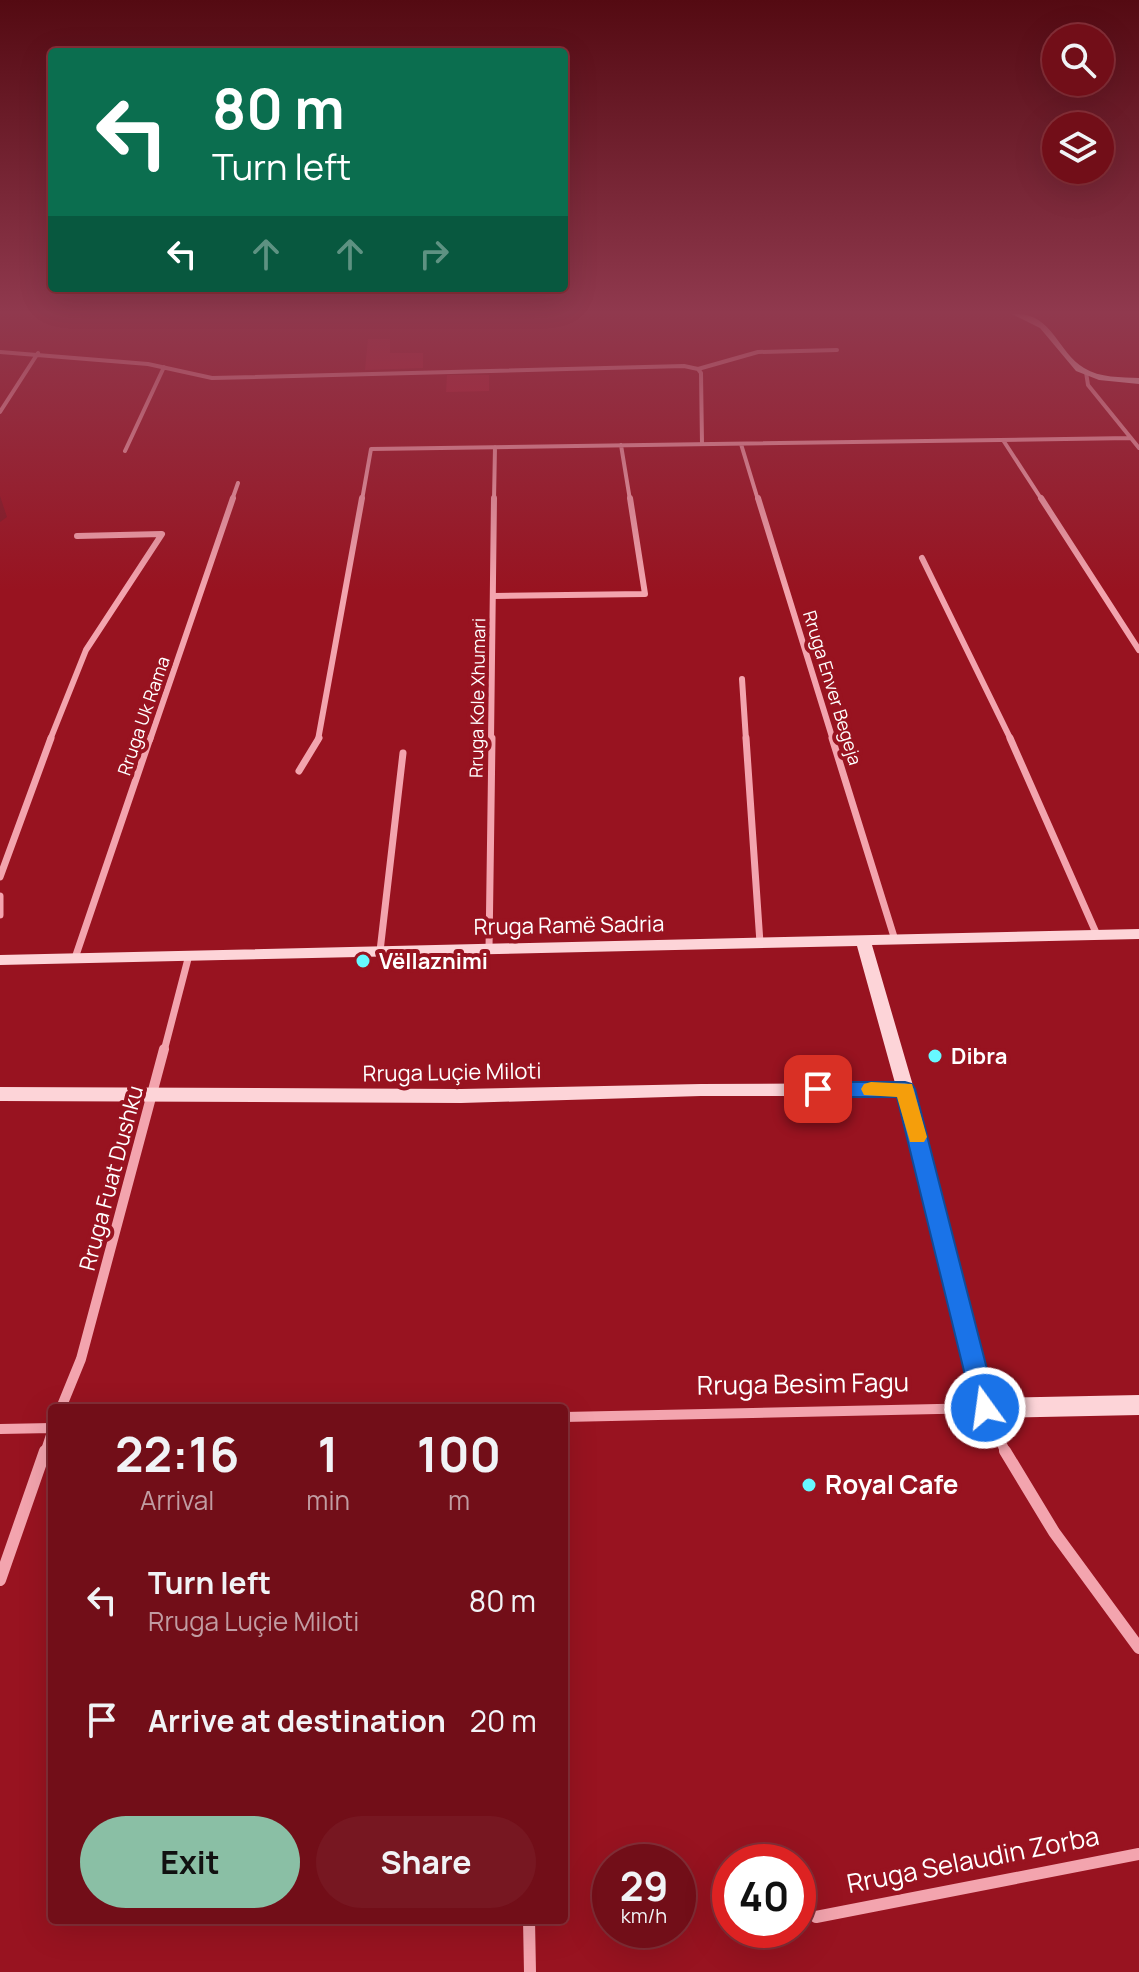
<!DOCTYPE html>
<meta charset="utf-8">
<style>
body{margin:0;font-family:Manrope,sans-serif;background:#771721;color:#f1f3f6;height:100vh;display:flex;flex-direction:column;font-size:30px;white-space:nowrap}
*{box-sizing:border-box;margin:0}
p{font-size:26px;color:#c19ca2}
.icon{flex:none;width:44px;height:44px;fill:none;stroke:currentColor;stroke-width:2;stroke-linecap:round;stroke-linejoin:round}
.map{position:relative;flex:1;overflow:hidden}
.side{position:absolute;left:48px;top:1404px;width:520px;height:520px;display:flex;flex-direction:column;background:#720e18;border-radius:8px;box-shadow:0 8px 32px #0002,0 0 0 2px #842e37}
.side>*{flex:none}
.guide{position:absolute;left:48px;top:48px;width:520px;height:244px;border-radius:8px;box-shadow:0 8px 32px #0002,0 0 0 2px #842e37;background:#0b6e4f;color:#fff;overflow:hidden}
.controls{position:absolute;left:1042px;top:24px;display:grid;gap:16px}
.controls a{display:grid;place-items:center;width:72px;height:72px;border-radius:50%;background:#720e18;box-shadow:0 8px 32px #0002,0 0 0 2px #842e37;font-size:40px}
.speed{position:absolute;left:592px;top:1844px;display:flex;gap:16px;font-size:40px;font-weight:700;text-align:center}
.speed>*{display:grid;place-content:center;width:104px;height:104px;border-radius:50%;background:#720e18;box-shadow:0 8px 32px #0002,0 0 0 2px #842e37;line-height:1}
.speed small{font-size:20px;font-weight:400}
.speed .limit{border:12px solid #d22;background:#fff;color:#111}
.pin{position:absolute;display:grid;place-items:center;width:68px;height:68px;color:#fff;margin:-34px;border-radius:16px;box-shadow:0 4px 12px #0006}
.me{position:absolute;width:88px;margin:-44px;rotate:346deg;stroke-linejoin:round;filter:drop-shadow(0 0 6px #0008)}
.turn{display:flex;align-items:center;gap:28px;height:168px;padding:0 32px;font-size:36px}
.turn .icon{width:104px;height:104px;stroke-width:2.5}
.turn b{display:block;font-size:56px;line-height:68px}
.lanes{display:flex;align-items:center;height:76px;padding:0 32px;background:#0003;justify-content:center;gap:40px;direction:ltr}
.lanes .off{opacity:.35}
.eta{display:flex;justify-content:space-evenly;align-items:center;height:136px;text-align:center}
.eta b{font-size:48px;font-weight:700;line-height:56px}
.primary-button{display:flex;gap:16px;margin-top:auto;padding:16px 32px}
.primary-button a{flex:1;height:92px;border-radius:48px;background:#8abfa5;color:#111;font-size:32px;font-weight:700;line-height:92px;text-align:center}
.primary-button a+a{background:#771721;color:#f1f3f6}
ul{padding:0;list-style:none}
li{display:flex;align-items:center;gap:24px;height:120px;padding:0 32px}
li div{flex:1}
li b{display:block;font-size:30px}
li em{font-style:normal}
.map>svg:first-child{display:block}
.green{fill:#b21a2c}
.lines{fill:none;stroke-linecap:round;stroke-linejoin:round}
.street-far4{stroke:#f3a4ae;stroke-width:4}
.street-far3{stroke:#f3a4ae;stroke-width:6}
.street-far2{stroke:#f3a4ae;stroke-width:7}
.street-far1{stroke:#f3a4ae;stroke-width:10}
.street{stroke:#f3a4ae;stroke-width:12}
.secondary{fill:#fdd4d8;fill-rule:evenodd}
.shaded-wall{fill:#801722}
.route{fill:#1a73e8;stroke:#114b97;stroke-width:2}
.slow{fill:#f59e0b}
.poi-dot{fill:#67f8ff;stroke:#981320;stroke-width:3}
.labels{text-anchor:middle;stroke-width:8;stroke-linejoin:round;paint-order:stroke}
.far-street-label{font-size:18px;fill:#fff;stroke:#981320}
.street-label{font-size:22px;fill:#fff;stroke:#981320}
.poi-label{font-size:22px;font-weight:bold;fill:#fff;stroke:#981320;text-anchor:start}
.near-street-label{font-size:26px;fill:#fff;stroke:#981320}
.near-poi-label{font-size:26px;font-weight:bold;fill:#fff;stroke:#981320;text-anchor:start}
</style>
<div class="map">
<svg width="1139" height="1972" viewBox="0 0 1139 1972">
<rect width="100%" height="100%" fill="#981320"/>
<path class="green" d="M368,339H390V353H423V368L365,370Z
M447,375H489V391L446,392Z"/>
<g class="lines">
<path class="street-far4" d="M0,352L148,364L212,378L684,366L698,369L758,352L837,350
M698,369L701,373L702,444
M1086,372L1088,385L1139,448
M0,412L38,353
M1003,440L1042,500
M741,444L758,500
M621,445L630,500
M125,451L164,367
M232,500L238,483
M362,500L371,449L1131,438
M494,500L495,447"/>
<path class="street-far3" d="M758,498L833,740
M1041,498L1139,650
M922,558L1011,740
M494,596L645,594L630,498
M742,679L746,740
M50,740L86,650L162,534L77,536
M150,740L233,498
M318,740L362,498
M491,740L494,498"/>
<path class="street-far2" d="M746,738L760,943
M832,738L895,940
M1010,738L1097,935
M299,771L319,738
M0,877L51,738
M0,896V915
M489,949L492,738
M380,951L403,753
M75,958L150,738
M164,1051L189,955"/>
<path class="street-far1" d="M61,1408L81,1359L164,1049
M564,1417L985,1408L1006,1453
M0,1429L52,1428
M45,1453L52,1432"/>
<path class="street" d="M1005,1451L1054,1532L1139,1648
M0,1580L45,1451
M816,1917L1139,1854
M529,1920L530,1972"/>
<path class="secondary" d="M1012,314C1052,311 1057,352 1084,368C1100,378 1121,377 1139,378V384L1099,380L1076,371L1040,328Z
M1139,929V939L872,945L914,1089L993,1398L1139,1395V1415L985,1418L978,1415L898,1096H701L461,1103L0,1101V1087L461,1089L701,1084L895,1083L857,946L0,965V955Z"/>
</g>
<path class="shaded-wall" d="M0,496L7,517L0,522Z"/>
<linearGradient id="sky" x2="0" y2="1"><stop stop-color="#540a12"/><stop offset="0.53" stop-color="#90394e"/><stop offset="1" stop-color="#90394e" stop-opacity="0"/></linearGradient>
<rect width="1139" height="590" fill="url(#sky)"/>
<path class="route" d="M818,1082H905L912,1084L915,1089L997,1408L994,1416L985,1419L977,1416L973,1408L897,1097H818L811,1095L808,1089L811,1084Z"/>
<path class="slow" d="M871,1082L912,1084L927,1137L924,1142H910L897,1097L864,1095L861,1089L864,1084Z"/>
<g class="poi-dot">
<circle cx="363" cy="961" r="8"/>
<circle cx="935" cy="1056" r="8"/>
<circle cx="809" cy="1485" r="8"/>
</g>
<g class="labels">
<g class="far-street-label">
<text transform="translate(832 688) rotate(73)" y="6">Rruga Enver Begeja</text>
<text transform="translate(478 698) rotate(-89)" y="6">Rruga Kole Xhumari</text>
<text transform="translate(144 716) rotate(-71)" y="6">Rruga Uk Rama</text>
</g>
<g class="street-label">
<text transform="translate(569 925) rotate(-1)" y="8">Rruga Ramë Sadria</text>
<text transform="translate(452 1072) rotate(-1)" y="8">Rruga Luçie Miloti</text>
<text transform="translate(111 1178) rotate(-75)" y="8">Rruga Fuat Dushku</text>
</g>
<g class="poi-label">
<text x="379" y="969">Vëllaznimi</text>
<text x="951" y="1064">Dibra</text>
</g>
<g class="near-street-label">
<text transform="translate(803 1384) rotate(-1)" y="9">Rruga Besim Fagu</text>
<text transform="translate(973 1860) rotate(-11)" y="9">Rruga Selaudin Zorba</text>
</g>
<g class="near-poi-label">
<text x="825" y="1494">Royal Cafe</text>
</g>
</g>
</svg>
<div class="controls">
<a><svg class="icon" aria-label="search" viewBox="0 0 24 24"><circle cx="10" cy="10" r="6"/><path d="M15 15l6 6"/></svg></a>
<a><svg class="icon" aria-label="layers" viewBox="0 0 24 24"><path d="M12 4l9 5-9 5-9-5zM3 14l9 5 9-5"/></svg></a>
</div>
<div class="speed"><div>29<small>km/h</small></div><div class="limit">40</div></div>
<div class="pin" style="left:818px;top:1089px;background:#d93025"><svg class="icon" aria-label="arrive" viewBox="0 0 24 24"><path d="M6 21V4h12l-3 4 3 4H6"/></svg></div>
<svg class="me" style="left:985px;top:1408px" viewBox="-20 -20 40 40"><circle r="17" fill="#1a73e8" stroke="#fff" stroke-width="3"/><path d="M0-11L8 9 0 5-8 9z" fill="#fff"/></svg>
<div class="guide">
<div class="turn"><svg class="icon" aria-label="left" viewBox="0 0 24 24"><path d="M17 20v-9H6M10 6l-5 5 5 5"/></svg><div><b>80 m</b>Turn left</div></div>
<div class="lanes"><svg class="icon" aria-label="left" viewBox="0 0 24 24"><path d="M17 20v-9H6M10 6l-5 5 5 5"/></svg><svg class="icon off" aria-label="ahead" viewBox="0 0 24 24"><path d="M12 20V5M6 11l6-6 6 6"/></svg><svg class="icon off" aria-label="ahead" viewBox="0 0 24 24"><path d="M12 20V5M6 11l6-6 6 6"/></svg><svg class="icon off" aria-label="right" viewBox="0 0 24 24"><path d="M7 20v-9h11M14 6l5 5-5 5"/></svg></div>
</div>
<section class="side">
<div class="eta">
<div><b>22:16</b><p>Arrival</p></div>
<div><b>1</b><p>min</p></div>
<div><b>100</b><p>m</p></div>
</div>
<ul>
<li><svg class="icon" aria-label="left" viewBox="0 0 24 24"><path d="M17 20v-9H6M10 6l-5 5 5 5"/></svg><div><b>Turn left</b><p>Rruga Luçie Miloti</p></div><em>80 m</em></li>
<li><svg class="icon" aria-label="arrive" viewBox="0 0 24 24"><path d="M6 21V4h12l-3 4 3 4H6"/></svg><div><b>Arrive at destination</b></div><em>20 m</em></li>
</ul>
<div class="primary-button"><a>Exit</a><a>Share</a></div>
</section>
</div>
